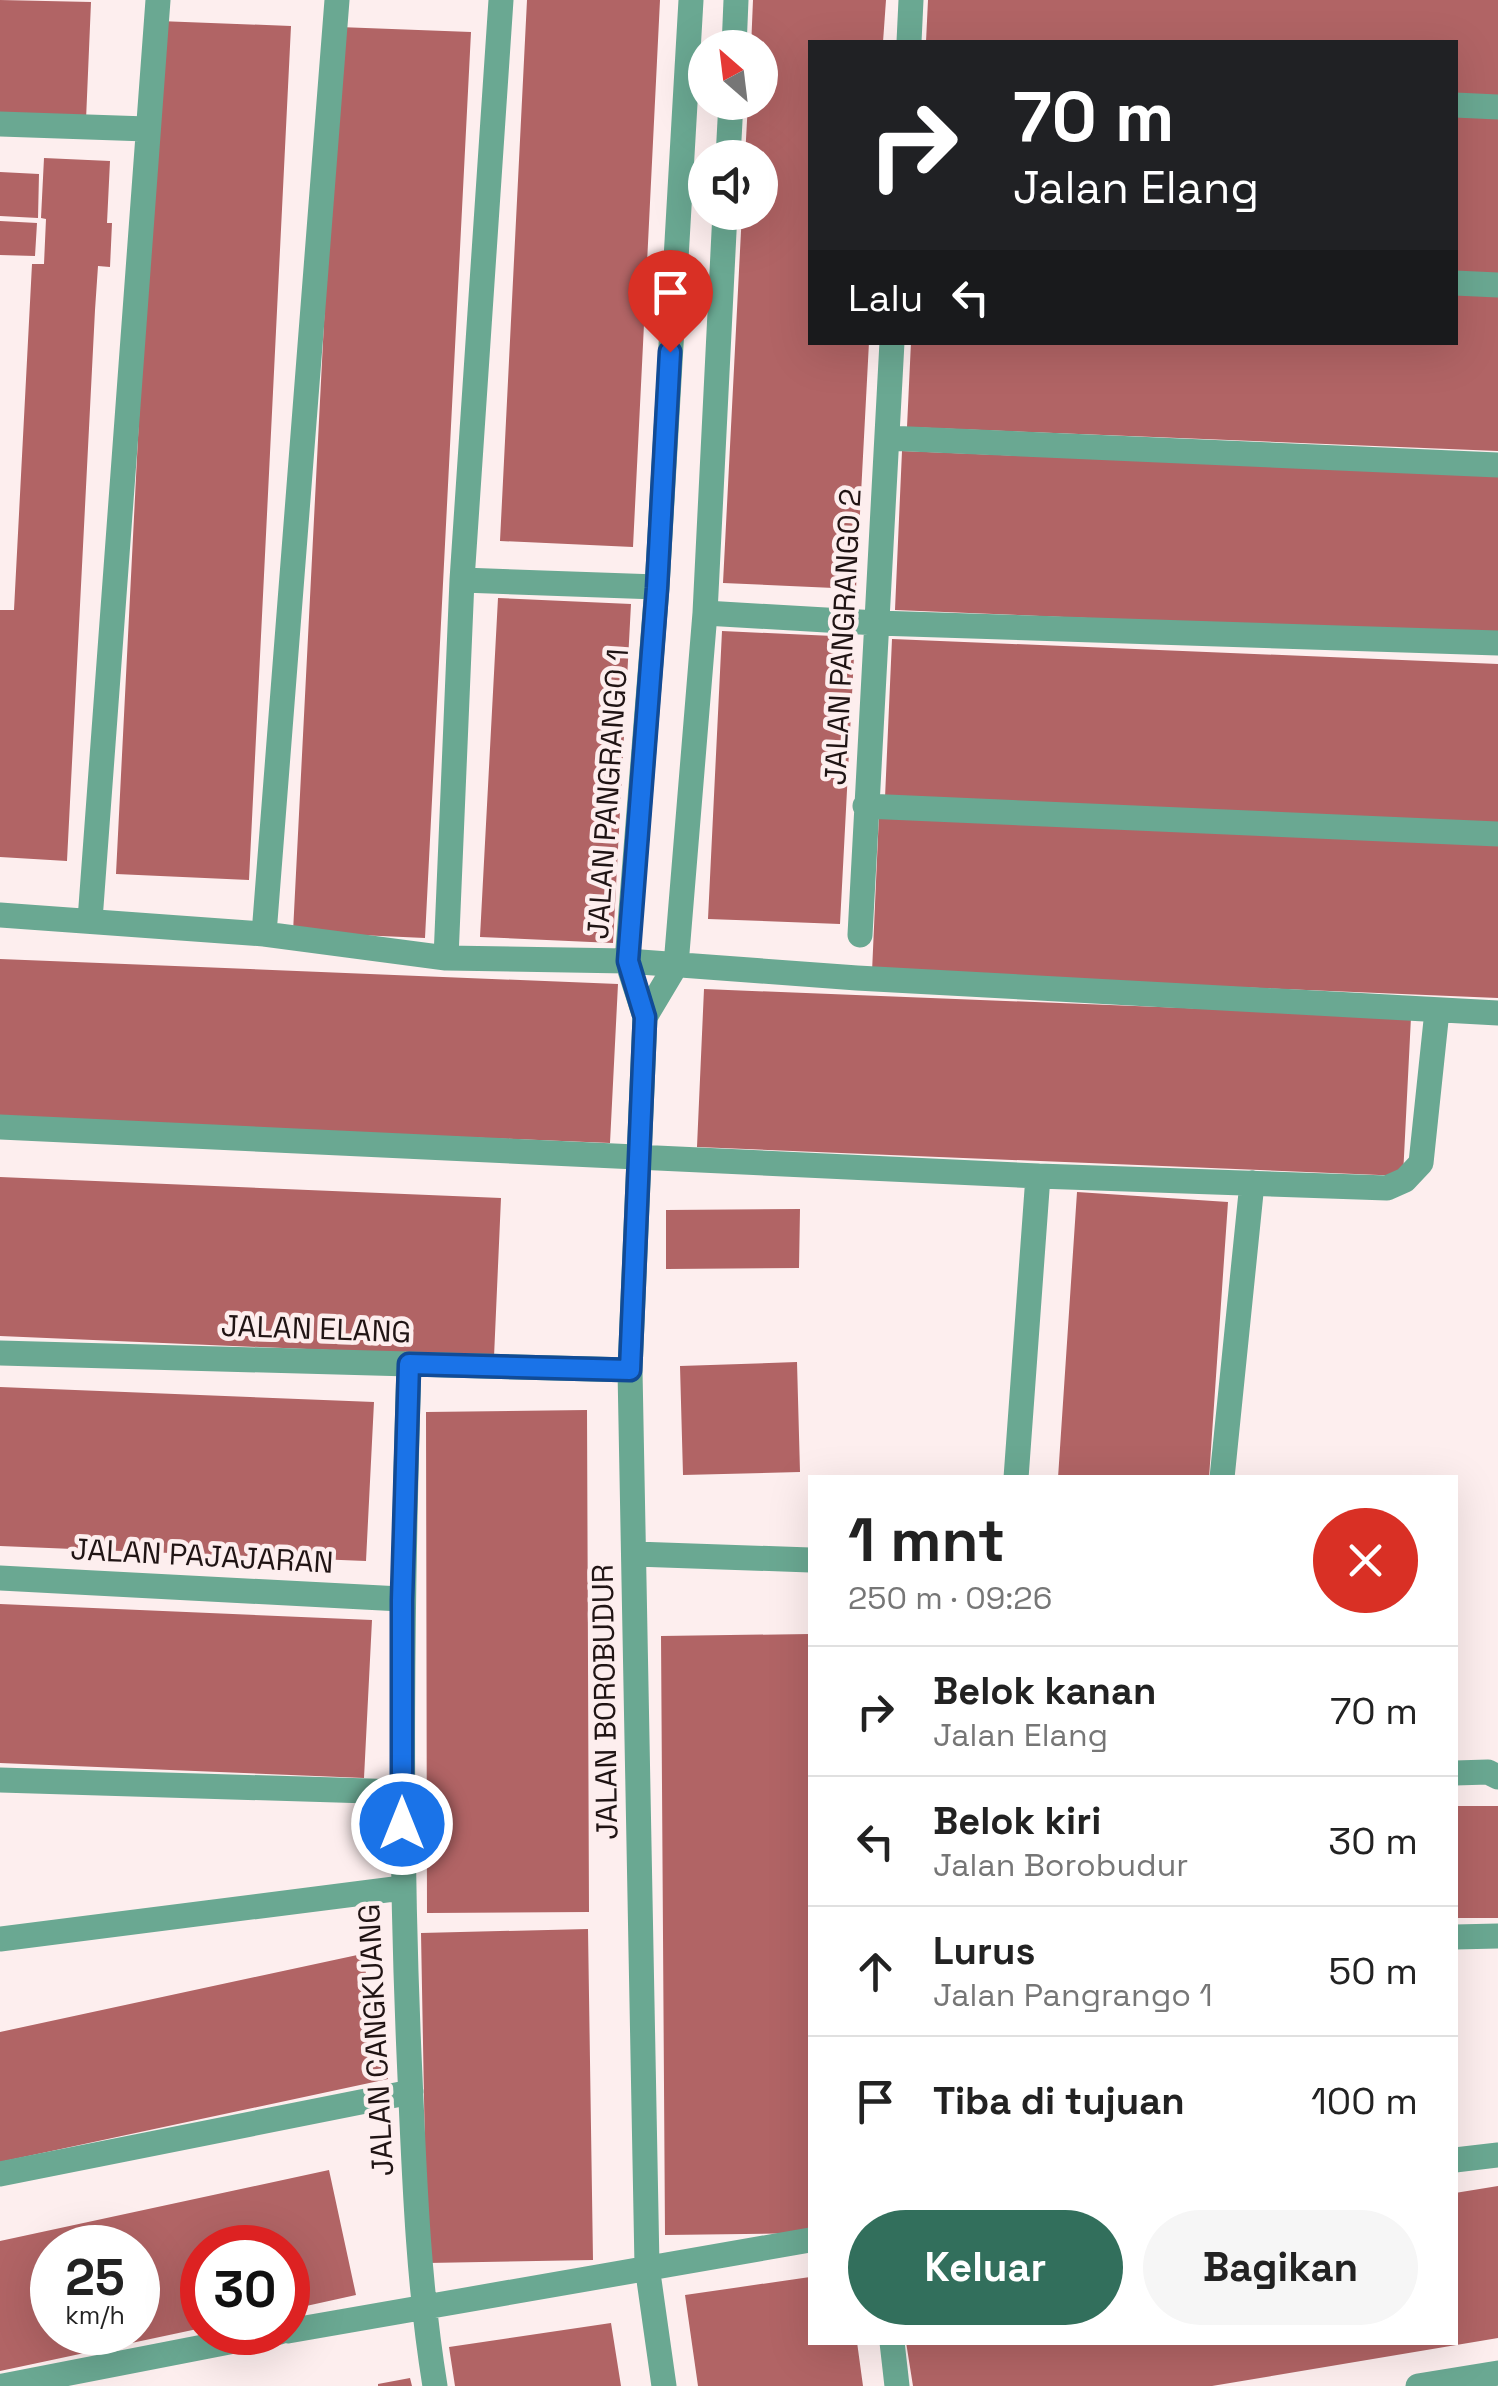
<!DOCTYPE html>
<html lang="id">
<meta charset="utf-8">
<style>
body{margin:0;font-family:"Space Grotesk",sans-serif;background:#f6f6f6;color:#222;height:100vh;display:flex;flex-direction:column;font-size:38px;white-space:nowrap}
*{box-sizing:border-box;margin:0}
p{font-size:32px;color:#767676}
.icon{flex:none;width:55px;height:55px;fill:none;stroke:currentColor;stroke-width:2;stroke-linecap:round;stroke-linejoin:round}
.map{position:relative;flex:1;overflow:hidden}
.side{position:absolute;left:808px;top:1475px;width:650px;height:870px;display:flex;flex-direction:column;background:#fff;border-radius:0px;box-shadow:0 10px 40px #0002}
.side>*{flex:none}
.hud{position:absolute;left:808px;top:40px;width:650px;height:305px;border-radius:0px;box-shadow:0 10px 40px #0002;background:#202124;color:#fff;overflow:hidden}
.needle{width:65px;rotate:332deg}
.fabs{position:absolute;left:688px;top:30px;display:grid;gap:20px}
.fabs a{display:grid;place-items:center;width:90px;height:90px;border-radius:50%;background:#fff;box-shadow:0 10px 40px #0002;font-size:50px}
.speed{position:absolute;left:30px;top:2225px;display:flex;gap:20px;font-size:50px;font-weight:700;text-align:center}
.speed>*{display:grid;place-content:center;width:130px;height:130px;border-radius:50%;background:#fff;box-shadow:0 10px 40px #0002;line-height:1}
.speed small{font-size:25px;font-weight:400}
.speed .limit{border:15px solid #d22;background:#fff;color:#111}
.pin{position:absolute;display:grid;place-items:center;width:85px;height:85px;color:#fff;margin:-102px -42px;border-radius:50% 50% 50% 0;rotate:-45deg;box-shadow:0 0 10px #0007}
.pin .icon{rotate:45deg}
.me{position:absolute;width:110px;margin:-55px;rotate:0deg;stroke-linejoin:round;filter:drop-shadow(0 0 8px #0008)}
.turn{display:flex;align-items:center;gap:35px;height:210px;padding:0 40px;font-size:45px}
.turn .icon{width:130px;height:130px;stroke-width:2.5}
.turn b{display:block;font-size:70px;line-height:85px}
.then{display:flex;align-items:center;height:95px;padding:0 40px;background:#0003;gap:20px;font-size:38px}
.round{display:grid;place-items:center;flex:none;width:105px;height:105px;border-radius:52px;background:#f6f6f6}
.overview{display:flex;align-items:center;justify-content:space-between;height:170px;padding:0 40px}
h1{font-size:60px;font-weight:700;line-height:75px}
.cta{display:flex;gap:20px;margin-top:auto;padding:20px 40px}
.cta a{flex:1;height:115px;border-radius:60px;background:#326f5c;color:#fff;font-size:40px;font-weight:700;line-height:115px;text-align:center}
.cta a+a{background:#f6f6f6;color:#222}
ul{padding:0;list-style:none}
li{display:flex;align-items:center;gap:30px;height:130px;padding:0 40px;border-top:2px solid #e0e0e0}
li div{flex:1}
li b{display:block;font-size:38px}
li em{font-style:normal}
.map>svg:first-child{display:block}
.building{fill:#b16465;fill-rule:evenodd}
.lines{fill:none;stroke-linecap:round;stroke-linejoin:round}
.minor{stroke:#6aa892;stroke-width:25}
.route-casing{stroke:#114b97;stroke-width:25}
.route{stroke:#1a73e8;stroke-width:18}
.labels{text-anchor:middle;stroke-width:9;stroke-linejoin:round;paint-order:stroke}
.street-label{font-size:30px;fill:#201414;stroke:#fdeeee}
</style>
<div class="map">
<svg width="1498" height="2386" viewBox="0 0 1498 2386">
<rect width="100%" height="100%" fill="#fdeeee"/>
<path class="building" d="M0,0L91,2L86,120L0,118Z
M527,0H660L633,547L500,541Z
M753,0H886L883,42H810V342H869L856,589L723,583L742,212H760V158H745L748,102H760V48H751Z
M928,0H1498V100L1455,98V42H926Z
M159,21L291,26L249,880L116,874Z
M339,27L471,32L425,938L293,932Z
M1455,115L1498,117V276L1455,274Z
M44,158L110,161L107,223H112L110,267L98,266L95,310L67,861L0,857V610H14L32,264H44L46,219L41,218Z
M0,172L39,174L38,218L0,216Z
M0,221L37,223L35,256L0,255Z
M1455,290L1498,292V451L907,427L911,342H1455Z
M902,451L1498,475V635L895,610Z
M498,598L631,604L613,943L480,937Z
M722,631L855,637L840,924L708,919Z
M892,639L1498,664V823L885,798Z
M879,814L1498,839V998L872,972Z
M0,959L618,984L610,1143L0,1118Z
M704,989L1411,1017L1403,1176L697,1147Z
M0,1177L501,1198L494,1357L0,1336Z
M1077,1192L1228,1202L1209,1478H1058Z
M800,1209L799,1268L666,1269V1210Z
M797,1362L800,1472L683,1475L680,1366Z
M0,1387L374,1402L366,1561L0,1546Z
M587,1410L589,1912L427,1913L426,1412Z
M0,1604L372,1620L364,1778L0,1763Z
M810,1634V2233L665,2235L661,1636Z
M1455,1806H1498V1918H1455Z
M588,1929L593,2260L427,2263L421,1933Z
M362,1954L388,2079L0,2162V2032Z
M329,2170L356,2295L288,2310V2248H202V2328L0,2371V2241ZM52,2248H138V2332H52Z
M1498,2186V2338L1212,2386H913L906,2342H1455V2193Z
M810,2277V2342H857L863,2386H698L685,2295Z
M611,2323L621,2386H455L449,2347Z
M410,2378L412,2386H378V2384Z"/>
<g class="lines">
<path class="minor" d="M909,42L911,0
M734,48L736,0
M1455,105L1498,107
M0,124L147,129
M728,158L731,102
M1455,283L1498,285
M887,438L1498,465
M462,580L657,587
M705,613L877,623L1498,643
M865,806L1498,834
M0,915L264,934L446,958L627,961L857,978L1498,1013
M90,920L158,0
M264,934L337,0
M860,935L892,342
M446,958L462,580L501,0
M645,1017L676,965L705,613L725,212
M0,1127L1038,1176L1387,1188L1405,1180L1421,1163L1437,1011
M0,1353L630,1370
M409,1364C402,1594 399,1823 409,2054C414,2165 417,2276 435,2386
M1016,1478L1038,1176
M1222,1478L1252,1183
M635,1554L810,1560
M0,1578L401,1599
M1455,1773L1488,1772L1498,1777
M0,1780L402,1792
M1455,1937L1498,1936
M0,1939L402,1888
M1455,2160L1498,2155
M0,2174L411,2092
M288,2331L810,2240
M892,2342L897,2386
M3,2386L280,2332
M664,2386L647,2266L630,1370L645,1017L627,961L657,587L691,0
M1418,2386L1498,2373"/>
</g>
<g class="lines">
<defs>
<path id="route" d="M402,1824V1600L409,1364L630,1370L645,1017L628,961L657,588L670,352"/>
</defs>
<use href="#route" class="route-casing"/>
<use href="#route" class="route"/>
</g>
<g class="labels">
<g class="street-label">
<text transform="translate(843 637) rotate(-87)" y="10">JALAN PANGRANGO 2</text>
<text transform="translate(608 794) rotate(-86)" y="10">JALAN PANGRANGO 1</text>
<text transform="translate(316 1329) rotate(2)" y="10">JALAN ELANG</text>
<text transform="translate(202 1556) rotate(3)" y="10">JALAN PAJAJARAN</text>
<text transform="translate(605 1702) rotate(-91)" y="10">JALAN BOROBUDUR</text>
<text transform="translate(376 2040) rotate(-93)" y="10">JALAN CANGKUANG</text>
</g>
</g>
</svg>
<div class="fabs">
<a><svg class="needle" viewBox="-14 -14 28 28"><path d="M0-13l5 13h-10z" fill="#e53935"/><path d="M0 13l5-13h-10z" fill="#767676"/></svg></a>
<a><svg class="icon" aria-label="sound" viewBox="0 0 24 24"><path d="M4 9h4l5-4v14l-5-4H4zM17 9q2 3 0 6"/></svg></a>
</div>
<div class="speed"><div>25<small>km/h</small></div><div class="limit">30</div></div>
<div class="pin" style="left:670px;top:352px;background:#d93025"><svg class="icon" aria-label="arrive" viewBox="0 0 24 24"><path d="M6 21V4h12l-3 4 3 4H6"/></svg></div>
<svg class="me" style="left:402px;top:1824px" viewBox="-20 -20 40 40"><circle r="17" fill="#1a73e8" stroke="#fff" stroke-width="3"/><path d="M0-11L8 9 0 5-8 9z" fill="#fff"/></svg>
<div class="hud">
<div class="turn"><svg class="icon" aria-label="right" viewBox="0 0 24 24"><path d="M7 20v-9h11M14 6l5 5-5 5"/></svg><div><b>70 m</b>Jalan Elang</div></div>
<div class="then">Lalu<svg class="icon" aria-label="left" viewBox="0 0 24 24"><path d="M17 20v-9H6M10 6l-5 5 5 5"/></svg></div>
</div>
<section class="side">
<div class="overview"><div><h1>1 mnt</h1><p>250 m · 09:26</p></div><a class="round" style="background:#d93025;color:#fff"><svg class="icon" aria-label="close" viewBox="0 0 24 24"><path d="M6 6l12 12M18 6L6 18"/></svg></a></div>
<ul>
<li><svg class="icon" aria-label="right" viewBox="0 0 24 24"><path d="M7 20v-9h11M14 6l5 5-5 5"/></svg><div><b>Belok kanan</b><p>Jalan Elang</p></div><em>70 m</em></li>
<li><svg class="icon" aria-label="left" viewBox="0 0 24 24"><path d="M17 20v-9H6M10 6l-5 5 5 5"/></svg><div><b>Belok kiri</b><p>Jalan Borobudur</p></div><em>30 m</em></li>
<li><svg class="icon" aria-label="ahead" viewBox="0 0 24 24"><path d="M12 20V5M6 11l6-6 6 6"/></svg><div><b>Lurus</b><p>Jalan Pangrango 1</p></div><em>50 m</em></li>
<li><svg class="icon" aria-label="arrive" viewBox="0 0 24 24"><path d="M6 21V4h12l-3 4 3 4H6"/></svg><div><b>Tiba di tujuan</b></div><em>100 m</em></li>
</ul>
<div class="cta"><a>Keluar</a><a>Bagikan</a></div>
</section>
</div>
